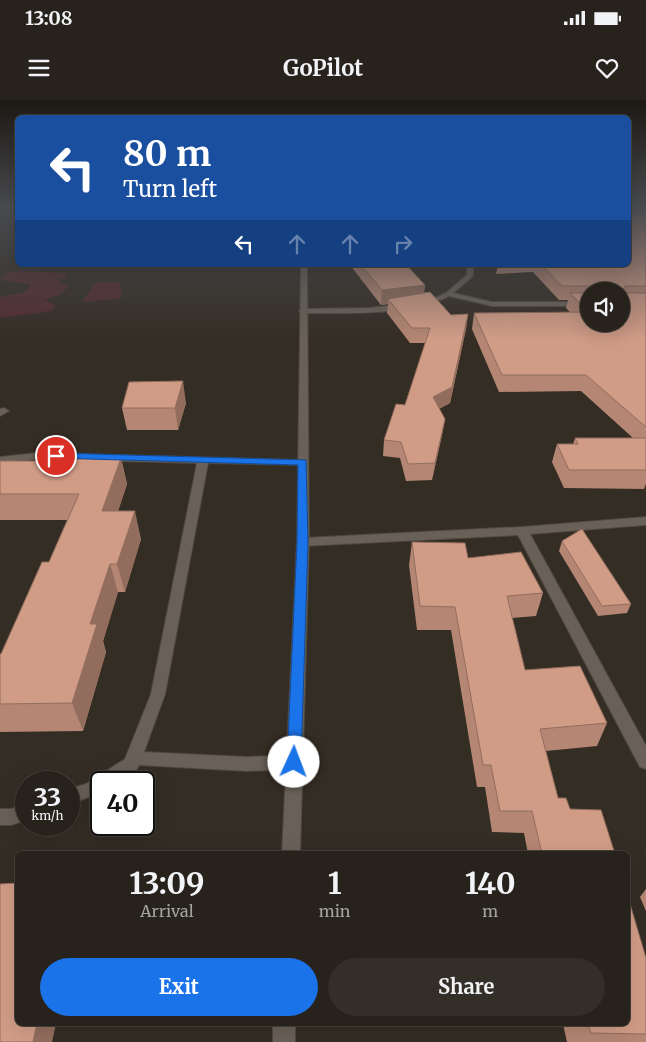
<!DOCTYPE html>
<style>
body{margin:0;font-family:Merriweather,serif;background:#332f28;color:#f1f3f6;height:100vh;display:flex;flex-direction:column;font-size:19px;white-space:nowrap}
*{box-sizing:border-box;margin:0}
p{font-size:16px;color:#a4a4a3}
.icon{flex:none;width:28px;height:28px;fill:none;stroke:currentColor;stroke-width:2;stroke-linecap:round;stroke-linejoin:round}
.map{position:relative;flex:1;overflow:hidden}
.panel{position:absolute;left:15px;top:751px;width:615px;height:175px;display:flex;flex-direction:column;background:#27221b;border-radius:8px;box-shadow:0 5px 20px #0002,0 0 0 1px #433f3a}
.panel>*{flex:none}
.guide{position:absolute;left:15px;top:15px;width:616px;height:152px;border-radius:8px;box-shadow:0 5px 20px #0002,0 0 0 1px #433f3a;background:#1a4fa0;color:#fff;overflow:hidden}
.tools{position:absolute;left:580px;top:182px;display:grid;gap:10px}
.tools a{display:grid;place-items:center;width:50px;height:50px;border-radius:50%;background:#27221b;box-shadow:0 5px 20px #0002,0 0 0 1px #433f3a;font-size:25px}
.speed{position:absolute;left:15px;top:671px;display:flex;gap:10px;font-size:25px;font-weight:700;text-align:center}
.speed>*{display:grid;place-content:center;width:65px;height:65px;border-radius:50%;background:#27221b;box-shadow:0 5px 20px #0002,0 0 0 1px #433f3a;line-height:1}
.speed small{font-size:12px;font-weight:400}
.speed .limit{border:2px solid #111;border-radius:8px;background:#fff;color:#111}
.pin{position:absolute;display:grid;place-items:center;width:42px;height:42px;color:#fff;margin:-21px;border:2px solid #fff;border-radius:50%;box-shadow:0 1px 5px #0007}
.me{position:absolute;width:55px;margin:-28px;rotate:2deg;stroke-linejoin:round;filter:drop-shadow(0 0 4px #0008)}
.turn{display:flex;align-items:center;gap:18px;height:105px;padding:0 25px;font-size:22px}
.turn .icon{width:65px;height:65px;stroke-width:2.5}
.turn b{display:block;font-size:35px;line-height:42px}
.lanes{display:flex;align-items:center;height:48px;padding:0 25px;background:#0003;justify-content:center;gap:25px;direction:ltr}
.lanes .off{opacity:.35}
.eta{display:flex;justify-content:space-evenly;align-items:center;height:85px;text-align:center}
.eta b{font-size:30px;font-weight:700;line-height:35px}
.button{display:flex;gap:10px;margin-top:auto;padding:10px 25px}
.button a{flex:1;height:58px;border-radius:30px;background:#1a73e8;color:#fff;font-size:20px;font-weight:700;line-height:58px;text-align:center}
.button a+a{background:#332f28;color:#f1f3f6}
.status{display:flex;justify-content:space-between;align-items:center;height:35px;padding:0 25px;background:#27221b;direction:ltr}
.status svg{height:14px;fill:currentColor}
header{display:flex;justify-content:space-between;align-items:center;height:65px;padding:0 25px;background:#27221b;font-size:22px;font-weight:700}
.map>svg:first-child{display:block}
.green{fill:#522c31}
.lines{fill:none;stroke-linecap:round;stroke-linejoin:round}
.service-casing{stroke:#4e4840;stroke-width:2}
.minor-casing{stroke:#4e4840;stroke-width:2}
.tertiary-casing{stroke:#4e4840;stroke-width:2}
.service{fill:#696157;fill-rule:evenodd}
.minor{fill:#696157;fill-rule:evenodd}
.tertiary{fill:#696157;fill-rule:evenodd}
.wall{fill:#b48673;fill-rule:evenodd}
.shaded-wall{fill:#926d5e}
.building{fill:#d19c86;stroke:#926d5e}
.route{fill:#1a73e8;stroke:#114b97}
</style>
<div class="status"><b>13:08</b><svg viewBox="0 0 49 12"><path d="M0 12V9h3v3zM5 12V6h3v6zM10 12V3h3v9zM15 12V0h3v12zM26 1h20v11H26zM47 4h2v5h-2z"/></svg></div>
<header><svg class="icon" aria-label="menu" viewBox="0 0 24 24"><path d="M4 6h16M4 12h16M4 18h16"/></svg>GoPilot<svg class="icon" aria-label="heart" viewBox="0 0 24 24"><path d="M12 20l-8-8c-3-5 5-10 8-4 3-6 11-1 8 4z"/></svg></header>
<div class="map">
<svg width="646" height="942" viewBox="0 0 646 942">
<rect width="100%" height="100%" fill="#342d24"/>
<path class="green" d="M17,171L66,173L67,175L59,182L69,186L61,194L45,200L56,205L52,211L0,218V197L22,193L31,186L29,184L1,180L5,174Z
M95,182H119L122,195L119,199L82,202Z"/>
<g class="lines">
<defs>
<path id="service" d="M4,308L9,311L0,316V309Z
M37,353L307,360L308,362L303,365L208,363L165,594L144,652L247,657L294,655L300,657L302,662L300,667L294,669L247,671L139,665L137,669L115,682H101V692L69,705V689L86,684L125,659L151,594L197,363L37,359L0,363V357Z
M646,417V425L530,434L646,646V669L640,667L518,435L303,446L297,442L303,438L522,427Z
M26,704V720L11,725H0V709H11Z"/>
<path id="minor" d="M467,165H473V176L453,193L492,202H589V206H492L449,196C412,216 345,213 303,213L299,211L303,209L368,208L416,203L435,198L446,193L467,175Z"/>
<path id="tertiary" d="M301,165H307L309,442L300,754H282L297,442Z
M273,924H295V942H273Z"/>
</defs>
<use href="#service" class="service-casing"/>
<use href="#minor" class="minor-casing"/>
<use href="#tertiary" class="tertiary-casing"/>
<use href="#service" class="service"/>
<use href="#minor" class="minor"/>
<use href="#tertiary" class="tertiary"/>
</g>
<path class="wall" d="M646,108V384L644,389L564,388L552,362L557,344H573L575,338H633L581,291L499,292L472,229L474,213H571L566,208L568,200H559L533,172L496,174L498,165H629ZM589,191H621L589,224Z
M350,165H409L411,170L425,185L424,193L451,215L468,214L466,229L450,303L439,309L445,319L442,335L432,380L406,381L400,358L383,356L384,340L405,305L426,243H410L387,213L388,204L381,205Z
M186,303L178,330H127L122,308Z
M121,358L127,384L118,411L141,439L125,492H118L103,541L106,552L83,631L0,632V554H1L49,462L67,420H0V361H49Z
M562,441L631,504L627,513L598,516L559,451Z
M412,442L468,458L543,493L536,516L512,518L525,570L607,623L597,646L546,651L558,698L570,709L615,754H528L524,733L492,732L485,687H477L451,530H417L409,465Z
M646,789V811L640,797Z
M646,858V942H567L563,924H628Z"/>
<path class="shaded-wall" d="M425,185L423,199H388V204L381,205L382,190Z
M468,214L466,229L450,303L431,313L433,297Z
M183,281L186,303L178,330L175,308Z
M445,319L442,335L432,380L435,363Z
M121,358L127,384L109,439L102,411Z
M135,411L141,439L125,492L117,464Z
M110,464L118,492L103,541L106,552L83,631L72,603L90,524Z
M37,924H56L52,942H33Z"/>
<path class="building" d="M629,108H646V186H625L623,191L625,193H646V327L586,275H502L474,213L589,212V224H621V191H595L594,186H562L542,165H629Z
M361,165H409L411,168H409L425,185L382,190Z
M430,192L451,215L468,214L452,287L433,297L445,319L435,363L408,364L401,342L384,340L396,304L405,305L430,228H412L388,199Z
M570,193H589V212Z
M183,281L175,308H122L129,282Z
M575,338H646V370H569L557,344H578Z
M121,358L102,411H135L117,464H110L90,524H97L72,603L0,604V554H1L42,462H49L79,394H0V361H49L50,359Z
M582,429L631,504L602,506L562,441Z
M412,442L465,443L468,458L521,452L543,493L507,496L525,570L580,566L607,623L540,629L558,698H566L570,709L601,710L615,754H542L532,711H500L491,665H483L455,507L420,506Z
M18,783V810L16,814H18V924H37L33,942H0V784Z
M628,797L646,858V934L591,933L589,927L580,926L579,924H628Z"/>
<linearGradient id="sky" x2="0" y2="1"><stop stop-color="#1d1914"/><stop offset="0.45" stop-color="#4a4c50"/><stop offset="1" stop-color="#4a4c50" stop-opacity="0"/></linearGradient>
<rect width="646" height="240" fill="url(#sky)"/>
<path class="route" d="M56,353L306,360L308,442L301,662L299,666L294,668L289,666L287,662L297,442L298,365L52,358L51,356Z"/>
</svg>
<div class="tools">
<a><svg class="icon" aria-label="sound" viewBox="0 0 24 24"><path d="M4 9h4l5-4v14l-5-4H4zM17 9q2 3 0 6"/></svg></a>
</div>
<div class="speed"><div>33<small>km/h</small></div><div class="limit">40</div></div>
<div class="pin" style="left:56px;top:356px;background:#d93025"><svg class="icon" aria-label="arrive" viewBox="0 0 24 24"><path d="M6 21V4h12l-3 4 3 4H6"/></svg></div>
<svg class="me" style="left:294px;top:662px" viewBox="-20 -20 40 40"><circle r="19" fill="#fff"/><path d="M0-13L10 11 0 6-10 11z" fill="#1a73e8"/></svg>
<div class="guide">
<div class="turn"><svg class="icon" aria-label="left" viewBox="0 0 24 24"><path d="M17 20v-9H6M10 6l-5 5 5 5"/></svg><div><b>80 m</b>Turn left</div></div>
<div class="lanes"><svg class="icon" aria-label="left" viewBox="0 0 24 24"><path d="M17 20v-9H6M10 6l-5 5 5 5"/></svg><svg class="icon off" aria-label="ahead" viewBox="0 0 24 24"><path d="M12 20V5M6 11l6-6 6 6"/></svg><svg class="icon off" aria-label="ahead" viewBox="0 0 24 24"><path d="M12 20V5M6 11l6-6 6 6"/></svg><svg class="icon off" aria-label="right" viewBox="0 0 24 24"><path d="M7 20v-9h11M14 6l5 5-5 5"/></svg></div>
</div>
<section class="panel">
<div class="eta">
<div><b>13:09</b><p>Arrival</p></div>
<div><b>1</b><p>min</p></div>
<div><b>140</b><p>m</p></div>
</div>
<div class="button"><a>Exit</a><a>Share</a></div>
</section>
</div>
